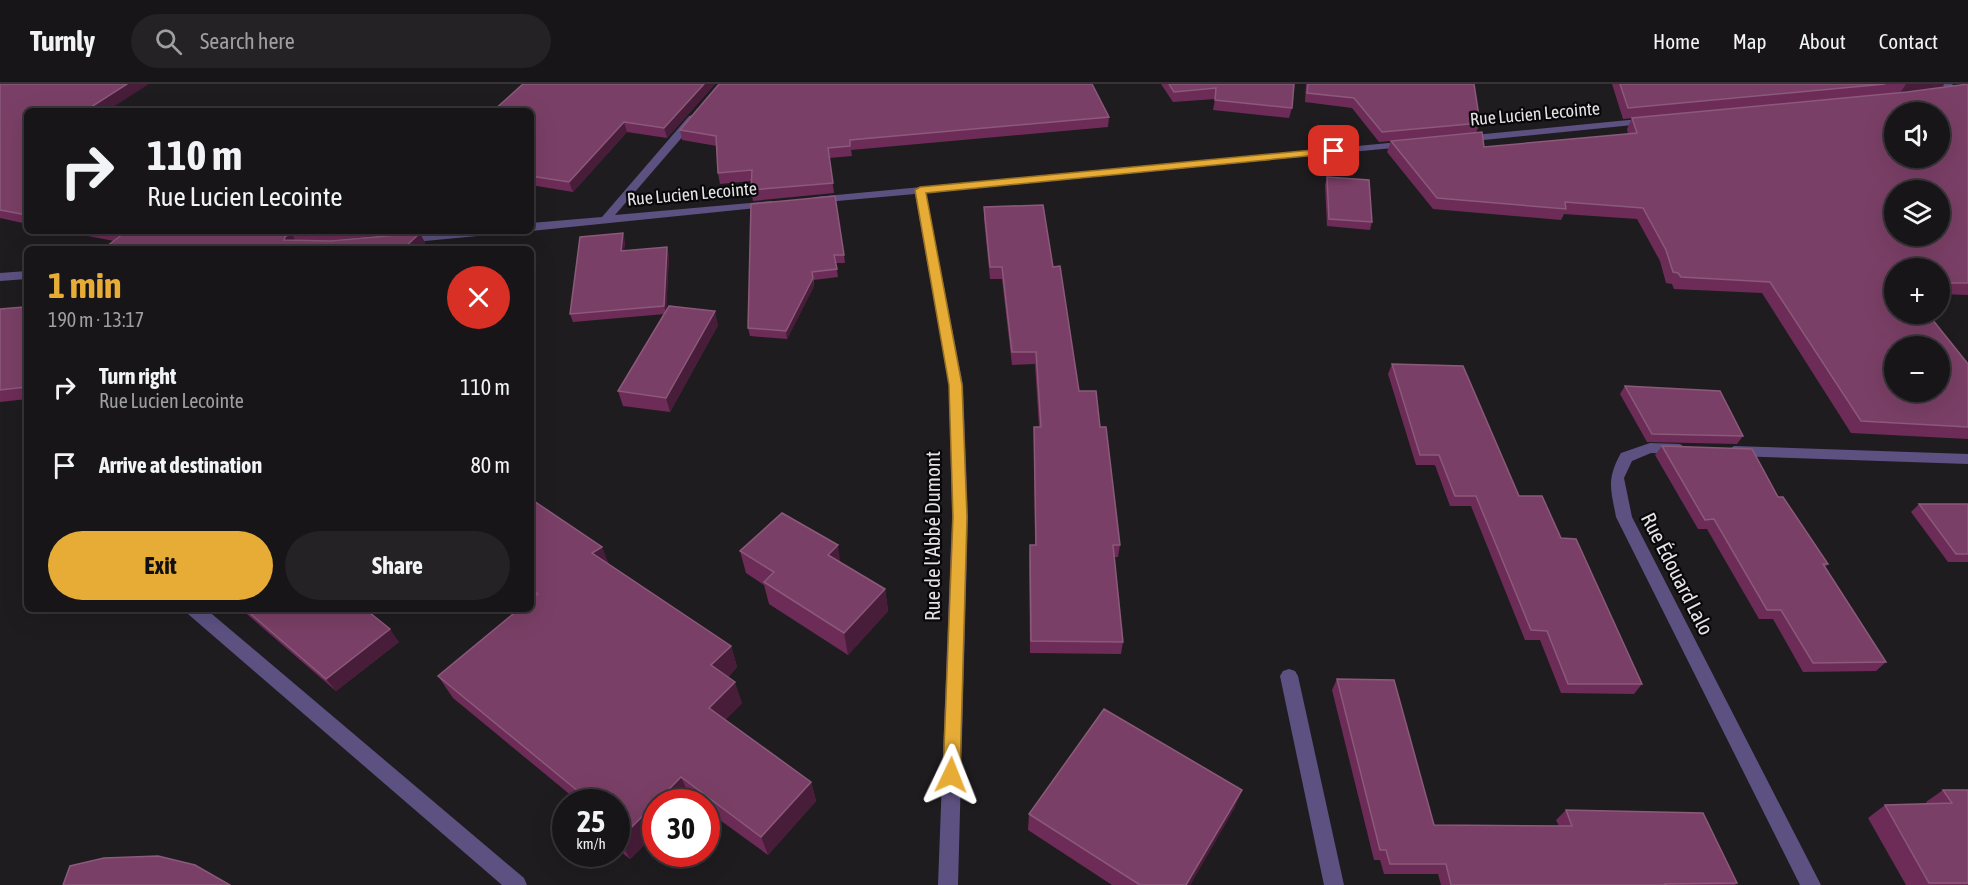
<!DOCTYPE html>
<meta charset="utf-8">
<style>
body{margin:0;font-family:"Asap Condensed",sans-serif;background:#242225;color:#f1f3f6;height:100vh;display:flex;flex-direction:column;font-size:22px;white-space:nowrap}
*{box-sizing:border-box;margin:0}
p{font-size:20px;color:#9e9fa2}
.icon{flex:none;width:33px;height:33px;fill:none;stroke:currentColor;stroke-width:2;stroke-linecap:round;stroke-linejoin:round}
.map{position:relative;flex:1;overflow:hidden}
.drawer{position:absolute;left:24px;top:162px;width:510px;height:366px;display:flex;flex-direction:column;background:#171518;border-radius:9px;box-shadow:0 6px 24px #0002,0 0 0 2px #363437}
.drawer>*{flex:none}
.banner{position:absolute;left:24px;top:24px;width:510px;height:126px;border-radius:9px;box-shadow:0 6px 24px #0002,0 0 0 2px #363437;background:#171518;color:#f1f3f6;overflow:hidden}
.buttons{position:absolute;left:1884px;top:18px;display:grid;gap:12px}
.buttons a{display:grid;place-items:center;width:66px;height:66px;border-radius:50%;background:#171518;box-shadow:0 6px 24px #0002,0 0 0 2px #363437;font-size:30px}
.speed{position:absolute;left:552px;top:705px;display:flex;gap:12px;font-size:30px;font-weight:700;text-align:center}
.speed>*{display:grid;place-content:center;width:78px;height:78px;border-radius:50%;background:#171518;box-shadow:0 6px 24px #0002,0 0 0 2px #363437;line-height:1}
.speed small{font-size:15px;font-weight:400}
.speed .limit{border:9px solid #d22;background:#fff;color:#111}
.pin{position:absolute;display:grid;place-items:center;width:51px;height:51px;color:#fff;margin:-26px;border-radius:12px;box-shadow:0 3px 9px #0006}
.me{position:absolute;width:66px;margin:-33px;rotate:2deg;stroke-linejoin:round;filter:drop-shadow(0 0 4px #0008)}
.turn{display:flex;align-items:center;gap:21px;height:126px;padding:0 24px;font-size:27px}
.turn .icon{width:78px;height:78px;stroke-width:2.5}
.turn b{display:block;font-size:42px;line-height:51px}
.round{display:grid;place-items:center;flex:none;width:63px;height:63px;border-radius:32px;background:#242225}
.head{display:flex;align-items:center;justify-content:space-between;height:102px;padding:0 24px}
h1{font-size:36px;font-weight:700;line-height:45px;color:#e7ac36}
.cta{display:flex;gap:12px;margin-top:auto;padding:12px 24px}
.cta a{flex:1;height:69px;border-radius:36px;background:#e7ac36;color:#111;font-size:24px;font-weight:700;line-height:69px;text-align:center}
.cta a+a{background:#242225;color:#f1f3f6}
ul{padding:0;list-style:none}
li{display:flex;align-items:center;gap:18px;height:78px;padding:0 24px}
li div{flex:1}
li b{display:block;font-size:22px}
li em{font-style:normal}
header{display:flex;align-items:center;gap:36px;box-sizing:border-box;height:84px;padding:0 30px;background:#171518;border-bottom:2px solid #363437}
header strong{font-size:28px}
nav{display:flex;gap:33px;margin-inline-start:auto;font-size:21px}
.search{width:420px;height:54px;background:#242225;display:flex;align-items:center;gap:15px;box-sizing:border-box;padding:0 21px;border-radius:33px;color:#9e9fa2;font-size:22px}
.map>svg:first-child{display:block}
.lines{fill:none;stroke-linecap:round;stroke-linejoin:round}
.lane{fill:#5d5181;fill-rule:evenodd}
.street{fill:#5d5181;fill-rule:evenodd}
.wall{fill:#6d2c57}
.shaded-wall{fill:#481d3a}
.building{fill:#7a3f66;stroke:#8b597a;stroke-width:1.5;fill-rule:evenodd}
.route{fill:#e7ac36;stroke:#967023;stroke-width:1.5}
.labels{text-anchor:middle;stroke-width:4.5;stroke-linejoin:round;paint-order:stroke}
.far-street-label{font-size:18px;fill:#e5e3e6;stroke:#080709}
.street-label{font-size:21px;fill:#e5e3e6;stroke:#080709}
</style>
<header>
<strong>Turnly</strong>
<div class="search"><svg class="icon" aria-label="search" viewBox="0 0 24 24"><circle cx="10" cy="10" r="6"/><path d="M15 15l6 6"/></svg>Search here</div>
<nav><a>Home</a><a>Map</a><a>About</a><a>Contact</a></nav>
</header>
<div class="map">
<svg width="1968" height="801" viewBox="0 0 1968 801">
<rect width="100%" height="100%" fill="#1f1c20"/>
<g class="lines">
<path class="lane" d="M1942,0H1952L1958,7L1949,9Z"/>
<path class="street" d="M693,31L697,32V36L615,131L771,117L775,118V122L531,147V139L602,133L689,32Z
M1649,34L1654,37L1653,39L1464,58L1459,55L1464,52Z
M1410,57L1415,60L1414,62L926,109L963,301L968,433L958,801H938L952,433L949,301L915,110L815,119L809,116L815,113Z
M450,147H494L488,151L404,159L398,155L404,151Z
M27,187V195L0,197V189Z
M1650,359L1680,360L1687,365L1680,370L1651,369L1632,377L1624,394L1632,433L1821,801H1800L1616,433C1611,405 1606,396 1621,369Z
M1734,362L1968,370V380L1734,372L1727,367Z
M186,525H206L524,794L527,801H502L188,530Z
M1289,585L1295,587L1298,592L1344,801H1324L1280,592L1283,587Z"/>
</g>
<path class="wall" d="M0,0L27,27V140L0,134Z
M715,0L667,54L627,48L573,108L531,101V27Z
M1161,0H1294L1292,24L1289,34L1213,26L1215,15L1173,18Z
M1306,0H1474L1480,39L1476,49L1484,63L1628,50L1627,45L1632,34L1907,8L1968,0V211L1940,210V184H1894V230L1968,280V355L1851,349L1762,209L1674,205L1672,200L1666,199L1660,177L1637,135L1564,130L1561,136L1433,125L1387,68L1391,57L1379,58L1352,24L1305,18Z
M1612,0H1944L1942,3L1900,9L1623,35Z
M1109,33L1108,43L851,66L852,72L829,74L834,109L753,117L751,106V97L720,100L718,89L717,62L682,56L680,46Z
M1327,93L1372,138L1370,146L1327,142L1325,101Z
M751,120L844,171L845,179H836L838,193L814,196V202L787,255L750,252L748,244Z
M984,123L1053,183L1079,307L1100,343L1120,461L1118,473H1114L1123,558L1121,570L1030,569L1029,473L1030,461H1035L1034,355V343H1039L1035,280L1012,281L1002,195H990L984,135Z
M62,147H426L323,157L420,149L425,159L419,165H103L114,157Z
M625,157L624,167L669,171L666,228L718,241L670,328L623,322L618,307L665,230L573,238L570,230Z
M27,221V315L0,318V225L24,223Z
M1392,280L1561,454L1642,600L1634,610L1561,609L1540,556H1525L1471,422H1450L1435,381H1416L1388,290Z
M1625,302L1743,352L1737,360L1647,358L1620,310Z
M1662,362L1778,413L1828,480L1825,483L1886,578L1876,587L1803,588L1773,535H1759L1707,445H1698L1655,371Z
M531,415L609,480L731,562L737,583L728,593L742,619L725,636L811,698L816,717L768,771L706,726V718H697L690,713L656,718V749L630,775L616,764V718H571L570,717L573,713L453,614L438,592L531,525Z
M1919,420H1968V478H1948L1911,428Z
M740,467L840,478L885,505L888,527L848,571L769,520L764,501L746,489Z
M241,525H365L399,558L336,607Z
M1337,595L1434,741L1559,742L1556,736L1566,726L1737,799L1735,801H1441L1438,790H1384L1380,776H1374L1332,606Z
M1943,706H1968V801H1906L1868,734L1885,721L1927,720L1926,718Z
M1235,723L1190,801H1112L1028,746L1029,730Z"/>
<path class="shaded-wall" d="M127,0H149L107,27H85Z
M704,0H715L667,54L664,44Z
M1906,0H1944L1942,3L1900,9Z
M624,38L627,48L573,108L569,98Z
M291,149L297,159L284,156L285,153Z
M420,149L425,159L419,165H403Z
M623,149L625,157L623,175L621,167Z
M667,163L669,171L666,229L664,222Z
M812,188L814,202L787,255L786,247Z
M715,227L718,241L670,328L666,314Z
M838,461L841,484L828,471Z
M602,463L611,485L592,469Z
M885,505L888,527L848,571L844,549Z
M390,545L399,558L336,607L326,595Z
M731,562L737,583L718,603L711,581Z
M735,598L742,619L716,645L709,624Z
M681,693L690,713L684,718H656Z
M811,698L816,717L768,771L761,753Z
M1242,706L1235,723L1190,801H1186Z
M656,719V749L630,775L619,756Z"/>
<path class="building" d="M0,0H127L85,27H27V131L0,126Z
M523,0H704L664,44L624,38L569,98L531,92V27H493Z
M719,0H1092L1109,33L850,56V62L828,64L833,99L751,106L752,86L718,89L716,52L680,46Z
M1169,0H1294L1292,24L1215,16L1216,4L1174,8Z
M1308,0H1474L1480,39L1382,48L1354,14L1307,9Z
M1620,0H1885L1628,24Z
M1968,0V199H1940V184H1894V230H1928L1968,280V343L1861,337L1770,198L1681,193L1678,189L1673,188L1666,166L1643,124L1565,118L1566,125L1437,114L1391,57L1482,48L1484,63L1637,49L1632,34L1907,8ZM1894,28H1940V74H1894ZM1894,106H1940V152H1894ZM1894,262H1940V308H1894Z
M1327,93L1369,96L1372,138L1329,135Z
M835,112L844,171H834L837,185L812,188L813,194L786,247L748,244L751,120Z
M1043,121L1053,183L1060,182L1079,307H1096L1100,343H1106L1120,461H1113L1123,558L1031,557L1030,461H1036L1034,343H1041L1036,268H1012L1002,183H990L984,123Z
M106,147H309L291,149L285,153L284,156L330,157L420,149L403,165H103L123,150Z
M623,149L621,167L667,163L664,222L570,230L580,153Z
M27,221V301L26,303L0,306V225L24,223Z
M669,222L715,227L666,314L618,307Z
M1392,280L1463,282L1519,412H1542L1561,454L1576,455L1642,600H1568L1547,547L1531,546L1476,412H1455L1439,371H1420Z
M1625,302L1720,307L1743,352L1652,350Z
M1662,362L1752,365L1778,413H1783L1828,480H1823L1886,578L1813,579L1781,526H1767L1714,435L1705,436Z
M531,415L602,463L592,469L731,562L711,581L735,598L709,624L811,698L761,753L681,693L619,756L616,754V718H572L570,717L579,708L438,592L519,525H531V515L538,510L531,505Z
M1919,420H1968V470H1956Z
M782,429L838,461L828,471L885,505L844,549L764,498L774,488L740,467Z
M245,525H365L390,545L326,595Z
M1337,595L1394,596L1434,741L1572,742L1566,726L1703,729L1737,799L1665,800L1666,801H1451L1446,780H1390L1386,766H1380Z
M1104,625L1242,706L1186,801H1140L1029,730Z
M1943,706H1968V799H1929L1885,721L1952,719Z
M158,772L195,781L230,801H63L70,782L104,774Z"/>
<path class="route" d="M1334,64L1339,67L1338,69L926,109L962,301L967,433L960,691L957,697L951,699L945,697L943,691L953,433L949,301L915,106L920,103Z"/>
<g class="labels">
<g class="far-street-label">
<text transform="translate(1535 30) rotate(-5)" y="6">Rue Lucien Lecointe</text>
<text transform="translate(692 110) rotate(-5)" y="6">Rue Lucien Lecointe</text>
</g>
<g class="street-label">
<text transform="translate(933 452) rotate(-90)" y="7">Rue de l'Abbé Dumont</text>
<text transform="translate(1677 490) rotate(63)" y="7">Rue Édouard Lalo</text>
</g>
</g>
</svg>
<div class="buttons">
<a><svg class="icon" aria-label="sound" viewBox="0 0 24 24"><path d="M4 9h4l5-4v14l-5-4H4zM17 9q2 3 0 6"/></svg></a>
<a><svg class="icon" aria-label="layers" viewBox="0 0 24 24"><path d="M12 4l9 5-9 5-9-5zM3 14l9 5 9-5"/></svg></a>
<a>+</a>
<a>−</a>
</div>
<div class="speed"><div>25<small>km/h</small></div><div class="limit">30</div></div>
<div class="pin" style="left:1334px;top:67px;background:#d93025"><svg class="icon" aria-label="arrive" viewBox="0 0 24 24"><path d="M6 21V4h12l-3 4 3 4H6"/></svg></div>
<svg class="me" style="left:951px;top:691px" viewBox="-20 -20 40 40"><path d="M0-17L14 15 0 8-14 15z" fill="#e7ac36" stroke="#fff" stroke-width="4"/></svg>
<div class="banner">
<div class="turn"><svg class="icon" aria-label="right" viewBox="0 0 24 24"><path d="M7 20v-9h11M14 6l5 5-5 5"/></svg><div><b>110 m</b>Rue Lucien Lecointe</div></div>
</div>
<section class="drawer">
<div class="head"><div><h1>1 min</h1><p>190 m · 13:17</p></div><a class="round" style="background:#d93025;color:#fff"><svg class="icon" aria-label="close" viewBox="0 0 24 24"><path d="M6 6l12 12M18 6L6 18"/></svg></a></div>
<ul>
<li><svg class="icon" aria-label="right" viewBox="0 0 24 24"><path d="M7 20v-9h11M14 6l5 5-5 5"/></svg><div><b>Turn right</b><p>Rue Lucien Lecointe</p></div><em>110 m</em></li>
<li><svg class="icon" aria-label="arrive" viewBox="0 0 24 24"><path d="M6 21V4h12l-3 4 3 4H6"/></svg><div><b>Arrive at destination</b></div><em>80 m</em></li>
</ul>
<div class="cta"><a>Exit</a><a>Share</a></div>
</section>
</div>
